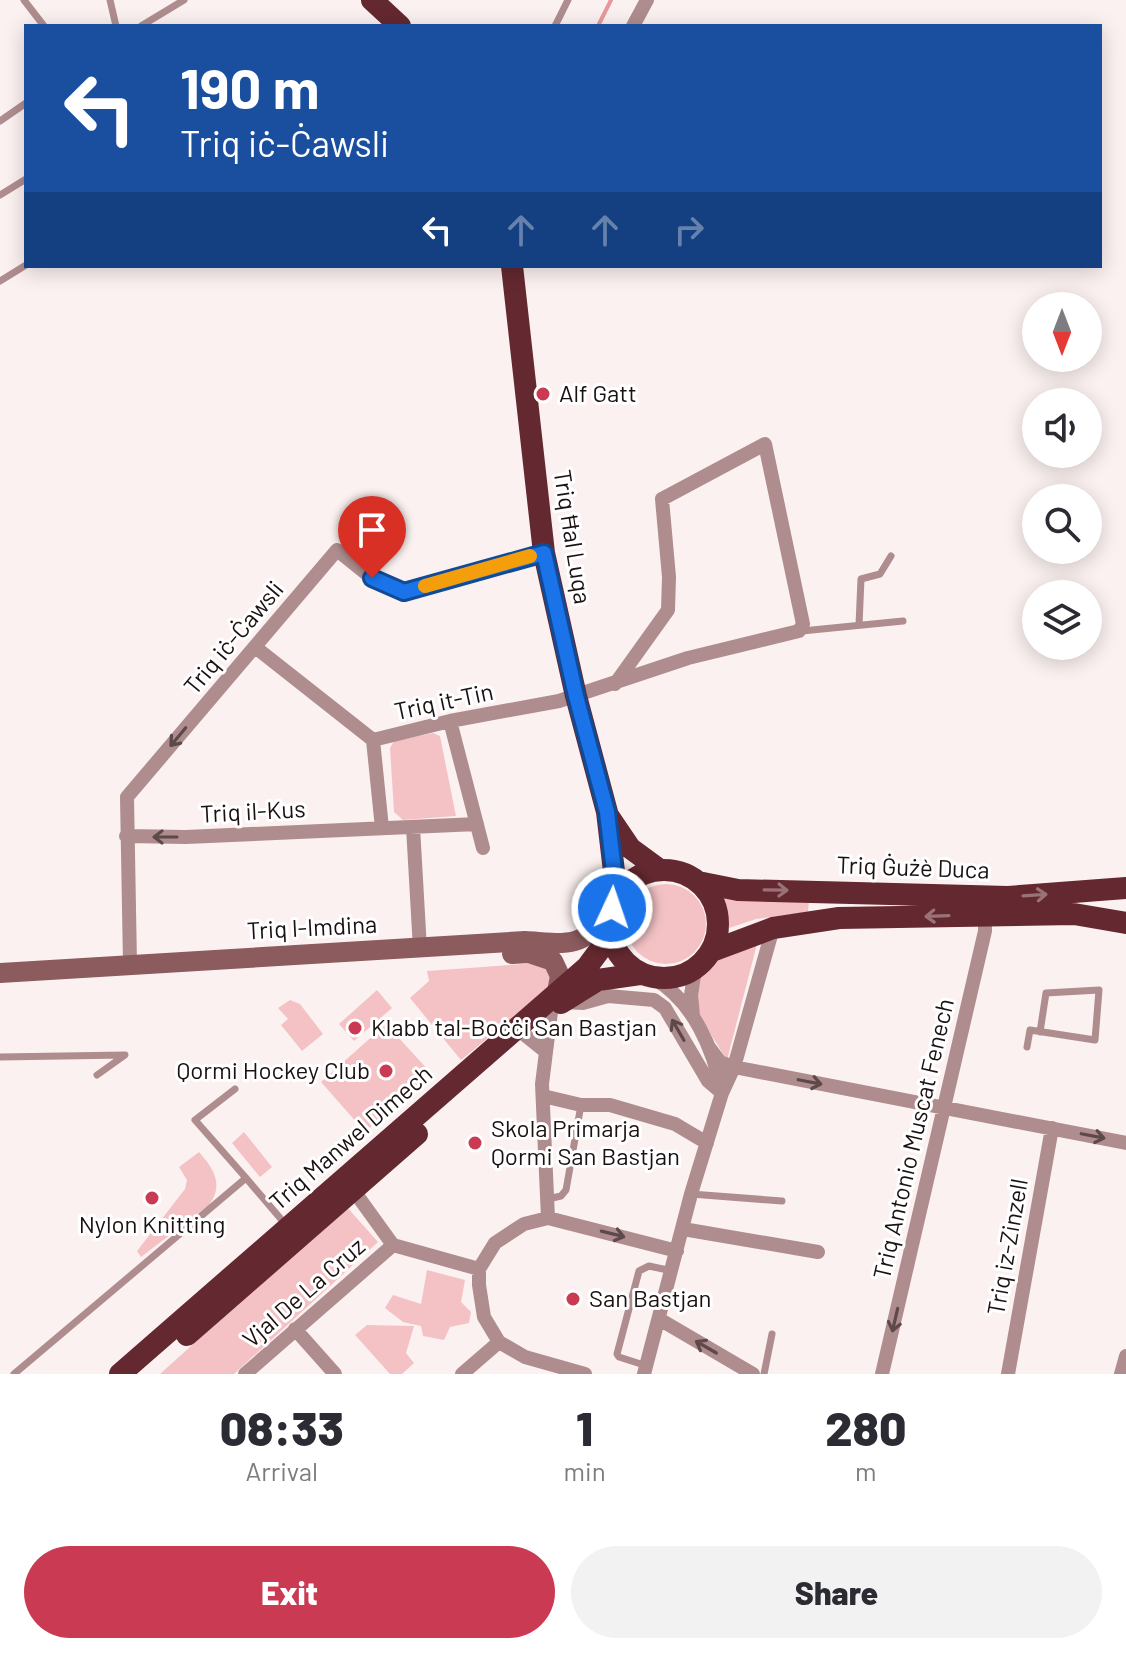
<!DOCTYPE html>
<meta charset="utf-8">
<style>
body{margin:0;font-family:Barlow,sans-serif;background:#f2f2f3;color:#2b2b33;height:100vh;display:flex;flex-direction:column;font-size:30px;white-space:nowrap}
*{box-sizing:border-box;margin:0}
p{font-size:26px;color:#7c7c81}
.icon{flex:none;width:44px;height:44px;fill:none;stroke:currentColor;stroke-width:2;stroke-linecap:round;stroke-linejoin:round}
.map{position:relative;height:1374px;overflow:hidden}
.details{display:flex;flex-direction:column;background:#fff;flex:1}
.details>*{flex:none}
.banner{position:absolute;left:24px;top:24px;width:1078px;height:244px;border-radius:0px;box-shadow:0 4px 20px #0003;background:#1a4fa0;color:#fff;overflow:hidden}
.needle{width:52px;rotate:180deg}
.buttons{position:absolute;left:1022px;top:292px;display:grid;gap:16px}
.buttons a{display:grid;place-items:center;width:80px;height:80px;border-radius:50%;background:#fff;box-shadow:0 4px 20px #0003;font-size:40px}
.pin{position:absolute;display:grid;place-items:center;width:68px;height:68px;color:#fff;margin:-82px -34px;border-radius:50% 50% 50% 0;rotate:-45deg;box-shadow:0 0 8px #0007}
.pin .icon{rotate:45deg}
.me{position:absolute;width:88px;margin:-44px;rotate:3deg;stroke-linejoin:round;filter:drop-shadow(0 0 6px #0008)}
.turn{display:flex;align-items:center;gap:28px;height:168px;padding:0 24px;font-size:36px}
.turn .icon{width:104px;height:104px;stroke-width:2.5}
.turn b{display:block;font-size:56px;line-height:68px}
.lanes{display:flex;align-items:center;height:76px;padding:0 24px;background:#0003;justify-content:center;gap:40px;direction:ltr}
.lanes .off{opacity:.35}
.eta{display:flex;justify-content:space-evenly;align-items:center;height:136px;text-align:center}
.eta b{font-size:48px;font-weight:800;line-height:56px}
.primary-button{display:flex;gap:16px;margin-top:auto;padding:16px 24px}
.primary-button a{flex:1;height:92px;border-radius:48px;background:#ca3a52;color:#fff;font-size:32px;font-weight:800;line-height:92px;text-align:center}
.primary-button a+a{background:#f2f2f3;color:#2b2b33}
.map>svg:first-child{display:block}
.green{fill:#f4c2c4}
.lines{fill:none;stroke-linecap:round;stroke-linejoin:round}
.stream{stroke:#e6999d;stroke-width:4}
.service{stroke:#af8d8e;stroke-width:7}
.minor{stroke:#af8d8e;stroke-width:14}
.secondary{stroke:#8b5b5e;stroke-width:20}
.trunk{stroke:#642830;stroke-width:22}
.oneway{stroke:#5d494a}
.oneway2{stroke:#9a7378}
.route-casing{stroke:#114b97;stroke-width:20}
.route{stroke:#1a73e8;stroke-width:14}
.slow{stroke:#f59e0b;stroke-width:14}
.poi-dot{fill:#ca3a52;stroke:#fff;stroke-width:3}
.labels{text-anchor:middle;stroke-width:6;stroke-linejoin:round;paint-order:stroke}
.poi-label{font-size:24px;fill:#1a1112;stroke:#fff;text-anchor:start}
.street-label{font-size:24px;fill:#1a1112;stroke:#fff}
</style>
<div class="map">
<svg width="1126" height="1374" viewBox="0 0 1126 1374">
<rect width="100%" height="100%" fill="#fcf1f1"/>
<path class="green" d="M433,733L440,736L456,816L403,820L394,812L390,748L394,741Z
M626 924a40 40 0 1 1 80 0a40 40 0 1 1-80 0Z
M722,897L809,901L808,912L756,919L729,928L727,911Z
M757,944L727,1060L696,1011L699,979L718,959Z
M536,963L549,969L554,978L549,988L461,1060L410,998L429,981L427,971Z
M377,990L392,1008L354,1041L339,1024Z
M290,1000L300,1004L323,1034L302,1051L281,1025L288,1019L278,1008Z
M386,1024L431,1073L365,1132L321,1082Z
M244,1132L272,1167L260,1177L232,1143Z
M199,1152C214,1169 224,1185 209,1205L141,1257L137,1251L185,1189L187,1180L179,1167Z
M346,1206L378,1242L234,1374H160Z
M427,1270L465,1280L461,1302L471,1312L469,1323L450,1327L444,1340L423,1336L421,1326L403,1322L385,1308L393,1295L421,1304Z
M367,1325L414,1326L406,1353L414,1363L402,1374H390L355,1335Z"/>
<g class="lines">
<path class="stream" d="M598,26L611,0"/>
<path class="service" d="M24,0L44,26
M110,0L116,26
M141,26L184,0
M555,26L568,0
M0,121L26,103
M0,195L26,179
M0,281L26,265
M859,625L861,579L880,574L891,556
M802,631L903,621
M1027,1047L1030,1030L1095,1040L1099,990L1046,993L1040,1032
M0,1057L125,1055L97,1075
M246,1178L286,1225
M691,1194L782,1201
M548,1199L561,1196L566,1190L581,1105
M647,1366L619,1357L617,1354L639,1271L649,1266L672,1271
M14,1374L246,1178L195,1120L235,1089
M764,1374L772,1334"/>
<path class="minor" d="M633,26L647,0
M255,647L373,740L450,721L559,701L688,658L799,631L803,624L765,444L662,499L669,577L668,610L615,684
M450,721L483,848
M373,740L382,828
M413,827L420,949
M126,836L186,837L477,824
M130,964L127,797L337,550L372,578L404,592L544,553
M653,978C693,1000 714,1050 722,1093
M564,1002L583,1003L608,996L654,1000L665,1008L708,1081L722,1093
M693,1016L691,995L695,969
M525,1035L545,1051
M708,1046L720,1062L734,1067L1126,1143
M543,1096L581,1105H610L675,1124L707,1143
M354,1191L393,1245L479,1269
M548,1218L542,1084L551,1012
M683,1229L818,1252
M659,1319L753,1374
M295,1329L335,1374
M245,1374L393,1245
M462,1374L499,1342
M585,1374L525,1357L499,1342L484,1317L479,1285V1269L495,1243L524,1224L548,1218L677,1251
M644,1374L691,1194L722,1093L734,1067L773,928
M882,1374L985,931V914
M1008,1374L1052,1128
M1121,1374L1126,1356"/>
<path class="secondary" d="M512,954L529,953L553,961L560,976L557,992
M0,973L525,941C575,944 580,949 612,908"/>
<path class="trunk" d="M372,0L400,26
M512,266L544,553L576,696L607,812L617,897
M609,817L630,848L660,870
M610 924a54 54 0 1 1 108 0a54 54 0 1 1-108 0Z
M698,882L738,890L1008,897L1126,888
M712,951L773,928L839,918L1074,914L1126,923
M561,1003L598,980L640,974
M187,1335L417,1134
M120,1374L587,967L610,936"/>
</g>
<defs><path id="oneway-shaft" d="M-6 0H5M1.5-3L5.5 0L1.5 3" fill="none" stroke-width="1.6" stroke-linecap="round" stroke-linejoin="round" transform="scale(2)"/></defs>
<g class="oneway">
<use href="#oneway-shaft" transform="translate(178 737) rotate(130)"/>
<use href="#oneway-shaft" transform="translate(165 837) rotate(-180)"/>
<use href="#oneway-shaft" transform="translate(678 1030) rotate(-120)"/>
<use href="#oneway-shaft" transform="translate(810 1082) rotate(11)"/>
<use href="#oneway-shaft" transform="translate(1093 1136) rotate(11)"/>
<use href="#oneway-shaft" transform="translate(613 1234) rotate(14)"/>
<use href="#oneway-shaft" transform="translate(895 1320) rotate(103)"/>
<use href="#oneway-shaft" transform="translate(706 1347) rotate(-150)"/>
</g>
<g class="oneway2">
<use href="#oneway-shaft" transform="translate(776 890) rotate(1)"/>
<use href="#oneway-shaft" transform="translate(1035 895) rotate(-4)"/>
<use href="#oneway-shaft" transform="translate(937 916) rotate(178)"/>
</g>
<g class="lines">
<defs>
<path id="route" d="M372,578L404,592L544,553L576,696L607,812L617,897L612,908"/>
</defs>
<use href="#route" class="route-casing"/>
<use href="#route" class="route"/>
<path class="slow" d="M425,586L530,556"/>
</g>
<g class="poi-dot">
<circle cx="543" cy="394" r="8"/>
<circle cx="355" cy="1028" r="8"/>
<circle cx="386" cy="1071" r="8"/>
<circle cx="475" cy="1143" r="8"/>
<circle cx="152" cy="1198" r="8"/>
<circle cx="573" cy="1299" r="8"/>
</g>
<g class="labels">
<g class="poi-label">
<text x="559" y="402">Alf Gatt</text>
<text x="371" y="1036">Klabb tal-Boċċi San Bastjan</text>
<text x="370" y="1079" text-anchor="end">Qormi Hockey Club</text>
<text x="491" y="1137">Skola Primarja<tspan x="491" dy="28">Qormi San Bastjan</tspan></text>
<text x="152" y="1233" text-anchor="middle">Nylon Knitting</text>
<text x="589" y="1307">San Bastjan</text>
</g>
<g class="street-label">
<text transform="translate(572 537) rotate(81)" y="8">Triq Ħal Luqa</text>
<text transform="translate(234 638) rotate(-50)" y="8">Triq iċ-Ċawsli</text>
<text transform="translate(444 702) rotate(-12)" y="8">Triq it-Tin</text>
<text transform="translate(253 812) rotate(-3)" y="8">Triq il-Kus</text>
<text transform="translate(913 868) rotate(2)" y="8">Triq Ġużè Duca</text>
<text transform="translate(312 928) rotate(-3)" y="8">Triq l-Imdina</text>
<text transform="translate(351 1138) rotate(-41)" y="8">Triq Manwel Dimech</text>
<text transform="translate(914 1139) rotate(-77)" y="8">Triq Antonio Muscat Fenech</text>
<text transform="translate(1008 1247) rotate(-80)" y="8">Triq iz-Zinzell</text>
<text transform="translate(304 1293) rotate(-41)" y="8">Vjal De La Cruz</text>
</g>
</g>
</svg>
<div class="buttons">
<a><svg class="needle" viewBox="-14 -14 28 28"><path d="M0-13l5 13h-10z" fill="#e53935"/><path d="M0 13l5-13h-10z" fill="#7c7c81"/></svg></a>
<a><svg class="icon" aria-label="sound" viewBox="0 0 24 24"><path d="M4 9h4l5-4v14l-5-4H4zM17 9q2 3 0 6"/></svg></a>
<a><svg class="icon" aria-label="search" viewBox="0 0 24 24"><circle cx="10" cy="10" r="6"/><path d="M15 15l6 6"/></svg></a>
<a><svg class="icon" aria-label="layers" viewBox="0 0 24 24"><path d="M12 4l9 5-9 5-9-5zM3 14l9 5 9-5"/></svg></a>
</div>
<div class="pin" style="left:372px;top:578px;background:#d93025"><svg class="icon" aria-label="arrive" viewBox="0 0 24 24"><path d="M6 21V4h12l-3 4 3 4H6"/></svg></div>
<svg class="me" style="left:612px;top:908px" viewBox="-20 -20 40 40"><circle r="17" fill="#1a73e8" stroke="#fff" stroke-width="3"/><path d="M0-11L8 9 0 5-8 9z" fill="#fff"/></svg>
<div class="banner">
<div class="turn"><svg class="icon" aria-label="left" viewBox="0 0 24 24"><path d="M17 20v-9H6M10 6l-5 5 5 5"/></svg><div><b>190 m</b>Triq iċ-Ċawsli</div></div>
<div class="lanes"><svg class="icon" aria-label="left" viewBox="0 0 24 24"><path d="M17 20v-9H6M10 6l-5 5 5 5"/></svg><svg class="icon off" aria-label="ahead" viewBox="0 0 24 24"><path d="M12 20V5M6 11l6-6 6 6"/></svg><svg class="icon off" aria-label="ahead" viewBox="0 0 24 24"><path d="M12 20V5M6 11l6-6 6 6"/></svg><svg class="icon off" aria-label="right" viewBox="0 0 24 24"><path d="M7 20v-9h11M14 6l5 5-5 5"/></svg></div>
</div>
</div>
<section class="details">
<div class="eta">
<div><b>08:33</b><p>Arrival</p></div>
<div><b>1</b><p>min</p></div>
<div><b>280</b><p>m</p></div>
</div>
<div class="primary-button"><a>Exit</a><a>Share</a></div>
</section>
